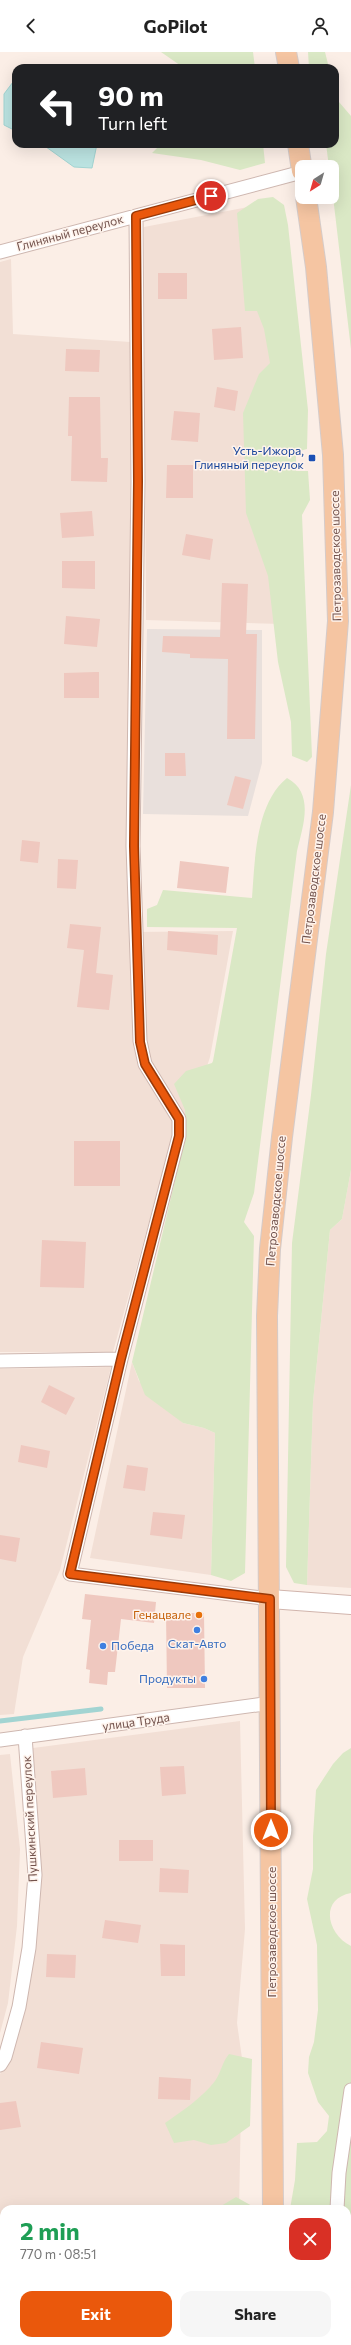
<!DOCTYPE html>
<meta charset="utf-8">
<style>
body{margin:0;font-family:Commissioner,sans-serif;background:#f6f6f6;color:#222;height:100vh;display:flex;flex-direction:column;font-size:15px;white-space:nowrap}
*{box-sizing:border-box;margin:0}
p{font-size:13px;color:#767676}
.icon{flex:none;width:22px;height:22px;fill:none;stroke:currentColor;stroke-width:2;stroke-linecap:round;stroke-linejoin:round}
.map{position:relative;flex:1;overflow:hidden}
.panel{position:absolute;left:0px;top:2153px;width:351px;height:140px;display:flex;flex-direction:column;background:#fff;border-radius:12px 12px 0 0;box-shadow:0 4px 16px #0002}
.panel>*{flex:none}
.hud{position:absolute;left:12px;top:12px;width:327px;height:84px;border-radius:12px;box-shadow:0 4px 16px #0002;background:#202124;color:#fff;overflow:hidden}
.needle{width:26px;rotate:217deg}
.controls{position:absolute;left:295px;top:108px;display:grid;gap:8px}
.controls a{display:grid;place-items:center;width:44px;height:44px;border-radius:8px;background:#fff;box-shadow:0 4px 16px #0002;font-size:20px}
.pin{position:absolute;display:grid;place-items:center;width:34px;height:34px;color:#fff;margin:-17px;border:2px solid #fff;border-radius:50%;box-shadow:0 1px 4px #0007}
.me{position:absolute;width:44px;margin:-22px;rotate:0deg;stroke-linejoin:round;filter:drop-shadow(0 0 3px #0008)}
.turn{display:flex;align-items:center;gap:14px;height:84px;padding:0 20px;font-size:18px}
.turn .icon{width:52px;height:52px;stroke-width:2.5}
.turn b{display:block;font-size:28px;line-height:34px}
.round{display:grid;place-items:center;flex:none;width:42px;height:42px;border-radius:12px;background:#f6f6f6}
.head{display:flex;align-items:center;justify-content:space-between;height:68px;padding:0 20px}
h1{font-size:24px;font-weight:700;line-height:30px;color:#1e9e55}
.cta{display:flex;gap:8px;margin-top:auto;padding:8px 20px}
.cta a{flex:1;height:46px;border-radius:12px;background:#ea580c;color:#fff;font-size:16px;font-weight:700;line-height:46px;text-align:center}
.cta a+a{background:#f6f6f6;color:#222}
header{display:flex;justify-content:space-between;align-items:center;height:52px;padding:0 20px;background:#fff;font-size:18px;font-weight:700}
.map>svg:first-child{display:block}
.residential{fill:#f2dfd5}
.industrial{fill:#e9e0dc}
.green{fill:#dae8c5}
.water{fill:#bbe3e1;stroke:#a2d4d2}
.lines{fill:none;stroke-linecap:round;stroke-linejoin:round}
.stream{stroke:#a2d4d2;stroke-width:5}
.building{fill:#efc8bf}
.minor-casing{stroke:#ceb7b0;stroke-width:15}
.secondary-casing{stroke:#d1b5ad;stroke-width:20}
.primary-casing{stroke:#d5cbc9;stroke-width:22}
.minor{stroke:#fff;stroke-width:13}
.secondary{stroke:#fff;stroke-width:18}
.primary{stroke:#f5c5a2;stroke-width:20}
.route-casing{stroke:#983908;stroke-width:10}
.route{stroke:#ea580c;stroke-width:7}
.transit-dot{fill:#1a4fb4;stroke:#fef3ec;stroke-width:1.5}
.food-dot{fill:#e8710a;stroke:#fef3ec;stroke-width:1.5}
.shop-dot{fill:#3f7fe0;stroke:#fef3ec;stroke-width:1.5}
.labels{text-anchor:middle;stroke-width:3;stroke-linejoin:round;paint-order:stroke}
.street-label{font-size:12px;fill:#72524c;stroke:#fef3ec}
.transit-label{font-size:12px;fill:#164399;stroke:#fef3ec;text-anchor:end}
.food-label{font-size:12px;fill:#c56008;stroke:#fef3ec;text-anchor:end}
.shop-label{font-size:12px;fill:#366cbe;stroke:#fef3ec}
</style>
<header><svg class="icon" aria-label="back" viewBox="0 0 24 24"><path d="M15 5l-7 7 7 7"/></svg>GoPilot<svg class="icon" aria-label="person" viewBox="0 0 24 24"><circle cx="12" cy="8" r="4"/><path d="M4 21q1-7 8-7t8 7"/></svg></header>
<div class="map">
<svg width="351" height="2293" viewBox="0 0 351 2293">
<rect width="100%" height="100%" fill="#fbeee6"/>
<path class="residential" d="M269,151L282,572L146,568L144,175Z
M11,207L13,282L130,290L134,498V880L233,879L210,1005L189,1070L173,1083L113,1300H0V210Z
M351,1118V1536L307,1533L313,1350L330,1178L342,1167Z
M132,1310L139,1329L183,1371L204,1376L215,1381L211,1523L90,1506Z
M111,1315L60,1518L23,1605L14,1662L0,1663V1317Z
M240,1669L245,1877L237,1971L242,2006L239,2157H4V2289H128L120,2293H0V2022L4,2017L20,1977L31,1921L39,1805L33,1696Z
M10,1702L20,1797L17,1874L8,1951L0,1981V1703Z"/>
<path class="industrial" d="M147,577L262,578V711L248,764L143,762Z"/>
<path class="green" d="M161,0H253L255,16H184Z
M308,0H325L329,16H309Z
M335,37L339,50L351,64V297L332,136V115H329L326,92H335Z
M161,92H263L265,111L240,118L201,108L152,101Z
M273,145L284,153L288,173L308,358L307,397L296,400V419H308L310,448L302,463L312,705L307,710L292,704L291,670L278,610L268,524L246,461L243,361L259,322L270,311L264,277L257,259H245L237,161L258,147Z
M287,726C315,741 303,774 297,799L254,1141L244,1170L254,1184L245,1521L231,1529L211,1523L215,1381L204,1376L183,1371L145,1343L132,1310L186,1082L185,1058L174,1032L186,1019L212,1011L213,1009L237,876L147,875V857L157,853L163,838L252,846C255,809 255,752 287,726Z
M351,733V1118L342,1167L330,1178L313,1350L307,1533L294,1531L286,1515L292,1191L311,1043L326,902Z
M351,1696V1841C319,1847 327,1882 351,1894V2207L347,2206V2157H290L295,2128L297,2091L317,2090L327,2079L329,2064L318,2050L308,2021L309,2005L314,1990L318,1958L317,1893L307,1847L313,1817V1784L316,1738L333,1712L343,1701Z
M229,2002L252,2007L250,2074L226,2091L211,2093L194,2088L174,2091L165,2071C182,2059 202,2046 215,2029C221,2021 222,2010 229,2002Z
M236,2145L254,2155V2157H216Z
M347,2221L351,2223V2293H328V2289H347Z
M181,2289H253V2293H173Z"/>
<path class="water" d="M16,26V79L4,73V42Z
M42,92H97L92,116L74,115Z"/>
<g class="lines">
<path class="stream" d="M0,1669L101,1657
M239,2293V2289"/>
</g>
<path class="building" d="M158,221H187V247H158Z
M241,275L243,306L214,308L212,277Z
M66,297L100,298L99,320L65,319Z
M217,335L238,339L235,359L214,355Z
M69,345H100L101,406H108L107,430L71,429L72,384H68Z
M174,359L200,361L198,390L171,388Z
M167,413H193V446H166Z
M92,459L94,484L62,486L60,461Z
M186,482L213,487L210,508L182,503Z
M62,509H95V537L62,536Z
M222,531L248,532L246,582H257L255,687H227L228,607L190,606V602L162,600L163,584L220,585Z
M66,564L100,567L97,595L64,592Z
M95,620H99V646H64V621Z
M165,701H185L186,724H165Z
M235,724L251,728L243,757L227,753Z
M22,788L40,790L38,811L20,809Z
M58,807L78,808L76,837L57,836Z
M180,809L229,815L226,841L177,836Z
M70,872L101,875L96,921L113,923L109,958L77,955L84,898L67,896Z
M168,879L218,883L217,903L167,898Z
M74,1089H120V1134H74Z
M42,1188L86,1190L84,1236L40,1235Z
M49,1333L75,1346L66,1363L41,1350Z
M21,1393L50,1399L47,1416L18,1410Z
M127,1413L148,1416L145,1439L123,1436Z
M153,1460L185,1463L182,1487L150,1483Z
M0,1483L20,1486L16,1510L0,1507Z
M85,1542L156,1550L154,1571L121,1567L115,1620H108L107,1633L89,1631L90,1618L86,1617L91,1568L82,1567Z
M166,1561H204L205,1636H167Z
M184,1714L186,1742L162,1744L160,1715Z
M85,1716L87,1743L53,1746L51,1719Z
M119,1788H153V1809H119Z
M160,1816L189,1818L188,1841L159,1840Z
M105,1868L141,1873L138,1891L102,1886Z
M160,1892L185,1893V1924H161Z
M47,1902L76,1903L75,1926L46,1925Z
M41,1990L83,1996L79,2022L37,2016Z
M159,2025L191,2027L190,2048L158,2047Z
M16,2049L21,2075L0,2078V2051Z"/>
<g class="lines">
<defs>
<path id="minor" d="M136,164L138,429L133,794L140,989L145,1012L179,1067V1084L121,1307L70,1522L270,1547
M0,200L302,120
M0,1309L121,1307
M0,1688L271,1651
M0,2013L5,2005L19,1955L29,1896L35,1823L25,1684
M337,2157L339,2121L351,2038
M150,2293L158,2289"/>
<path id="secondary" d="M270,1547L351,1553"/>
<path id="primary" d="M286,0L289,16
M298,92L302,119
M273,2157L267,1264L270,1197L282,1085L323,760L338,569L333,403L316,215L306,145
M273,2293V2289"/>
</defs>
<use href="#minor" class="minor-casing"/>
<use href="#secondary" class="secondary-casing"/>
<use href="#primary" class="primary-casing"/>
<use href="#minor" class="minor"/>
<use href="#secondary" class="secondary"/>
<use href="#primary" class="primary"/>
</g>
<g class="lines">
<defs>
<path id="route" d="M211,144L136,164L138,429L134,794L140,990L145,1012L179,1067V1084L121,1307L70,1522L270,1547L271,1778"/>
</defs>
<use href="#route" class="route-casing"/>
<use href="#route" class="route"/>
</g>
<rect class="transit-dot" x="308" y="402" width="8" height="8" rx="2"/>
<circle class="food-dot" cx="199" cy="1563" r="4"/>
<g class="shop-dot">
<circle cx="197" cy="1578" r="4"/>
<circle cx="103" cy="1594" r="4"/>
<circle cx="204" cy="1627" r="4"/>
</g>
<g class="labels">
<g class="street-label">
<text transform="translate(70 181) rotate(-15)" y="4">Глиняный переулок</text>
<text transform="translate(336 504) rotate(-91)" y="4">Петрозаводское шоссе</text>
<text transform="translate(314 827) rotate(-83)" y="4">Петрозаводское шоссе</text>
<text transform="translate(276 1149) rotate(-85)" y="4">Петрозаводское шоссе</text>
<text transform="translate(136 1670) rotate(-8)" y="4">улица Труда</text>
<text transform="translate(30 1767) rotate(-93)" y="4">Пушкинский переулок</text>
<text transform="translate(272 1880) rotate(-90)" y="4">Петрозаводское шоссе</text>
</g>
<g class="transit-label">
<text x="304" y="403">Усть-Ижора,<tspan x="304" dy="14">Глиняный переулок</tspan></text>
</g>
<g class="food-label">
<text x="191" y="1567">Генацвале</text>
</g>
<g class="shop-label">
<text x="197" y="1596">Скат-Авто</text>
<text x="111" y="1598" text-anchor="start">Победа</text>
<text x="196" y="1631" text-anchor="end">Продукты</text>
</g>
</g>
</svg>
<div class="controls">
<a><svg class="needle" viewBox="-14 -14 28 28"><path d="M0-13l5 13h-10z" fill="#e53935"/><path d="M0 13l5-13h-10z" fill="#767676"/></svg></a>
</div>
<div class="pin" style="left:211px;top:144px;background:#d93025"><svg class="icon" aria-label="arrive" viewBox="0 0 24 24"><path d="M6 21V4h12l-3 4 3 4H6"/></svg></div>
<svg class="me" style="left:271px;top:1778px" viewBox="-20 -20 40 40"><circle r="17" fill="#ea580c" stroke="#fff" stroke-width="3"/><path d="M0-11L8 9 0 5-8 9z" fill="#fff"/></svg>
<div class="hud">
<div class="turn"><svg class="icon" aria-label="left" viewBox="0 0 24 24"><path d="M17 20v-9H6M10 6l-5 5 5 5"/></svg><div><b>90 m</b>Turn left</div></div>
</div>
<section class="panel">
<div class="head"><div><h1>2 min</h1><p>770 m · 08:51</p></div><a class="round" style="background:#d93025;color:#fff"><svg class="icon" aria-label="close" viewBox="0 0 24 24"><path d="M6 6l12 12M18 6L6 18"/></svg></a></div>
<div class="cta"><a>Exit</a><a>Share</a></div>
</section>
</div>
